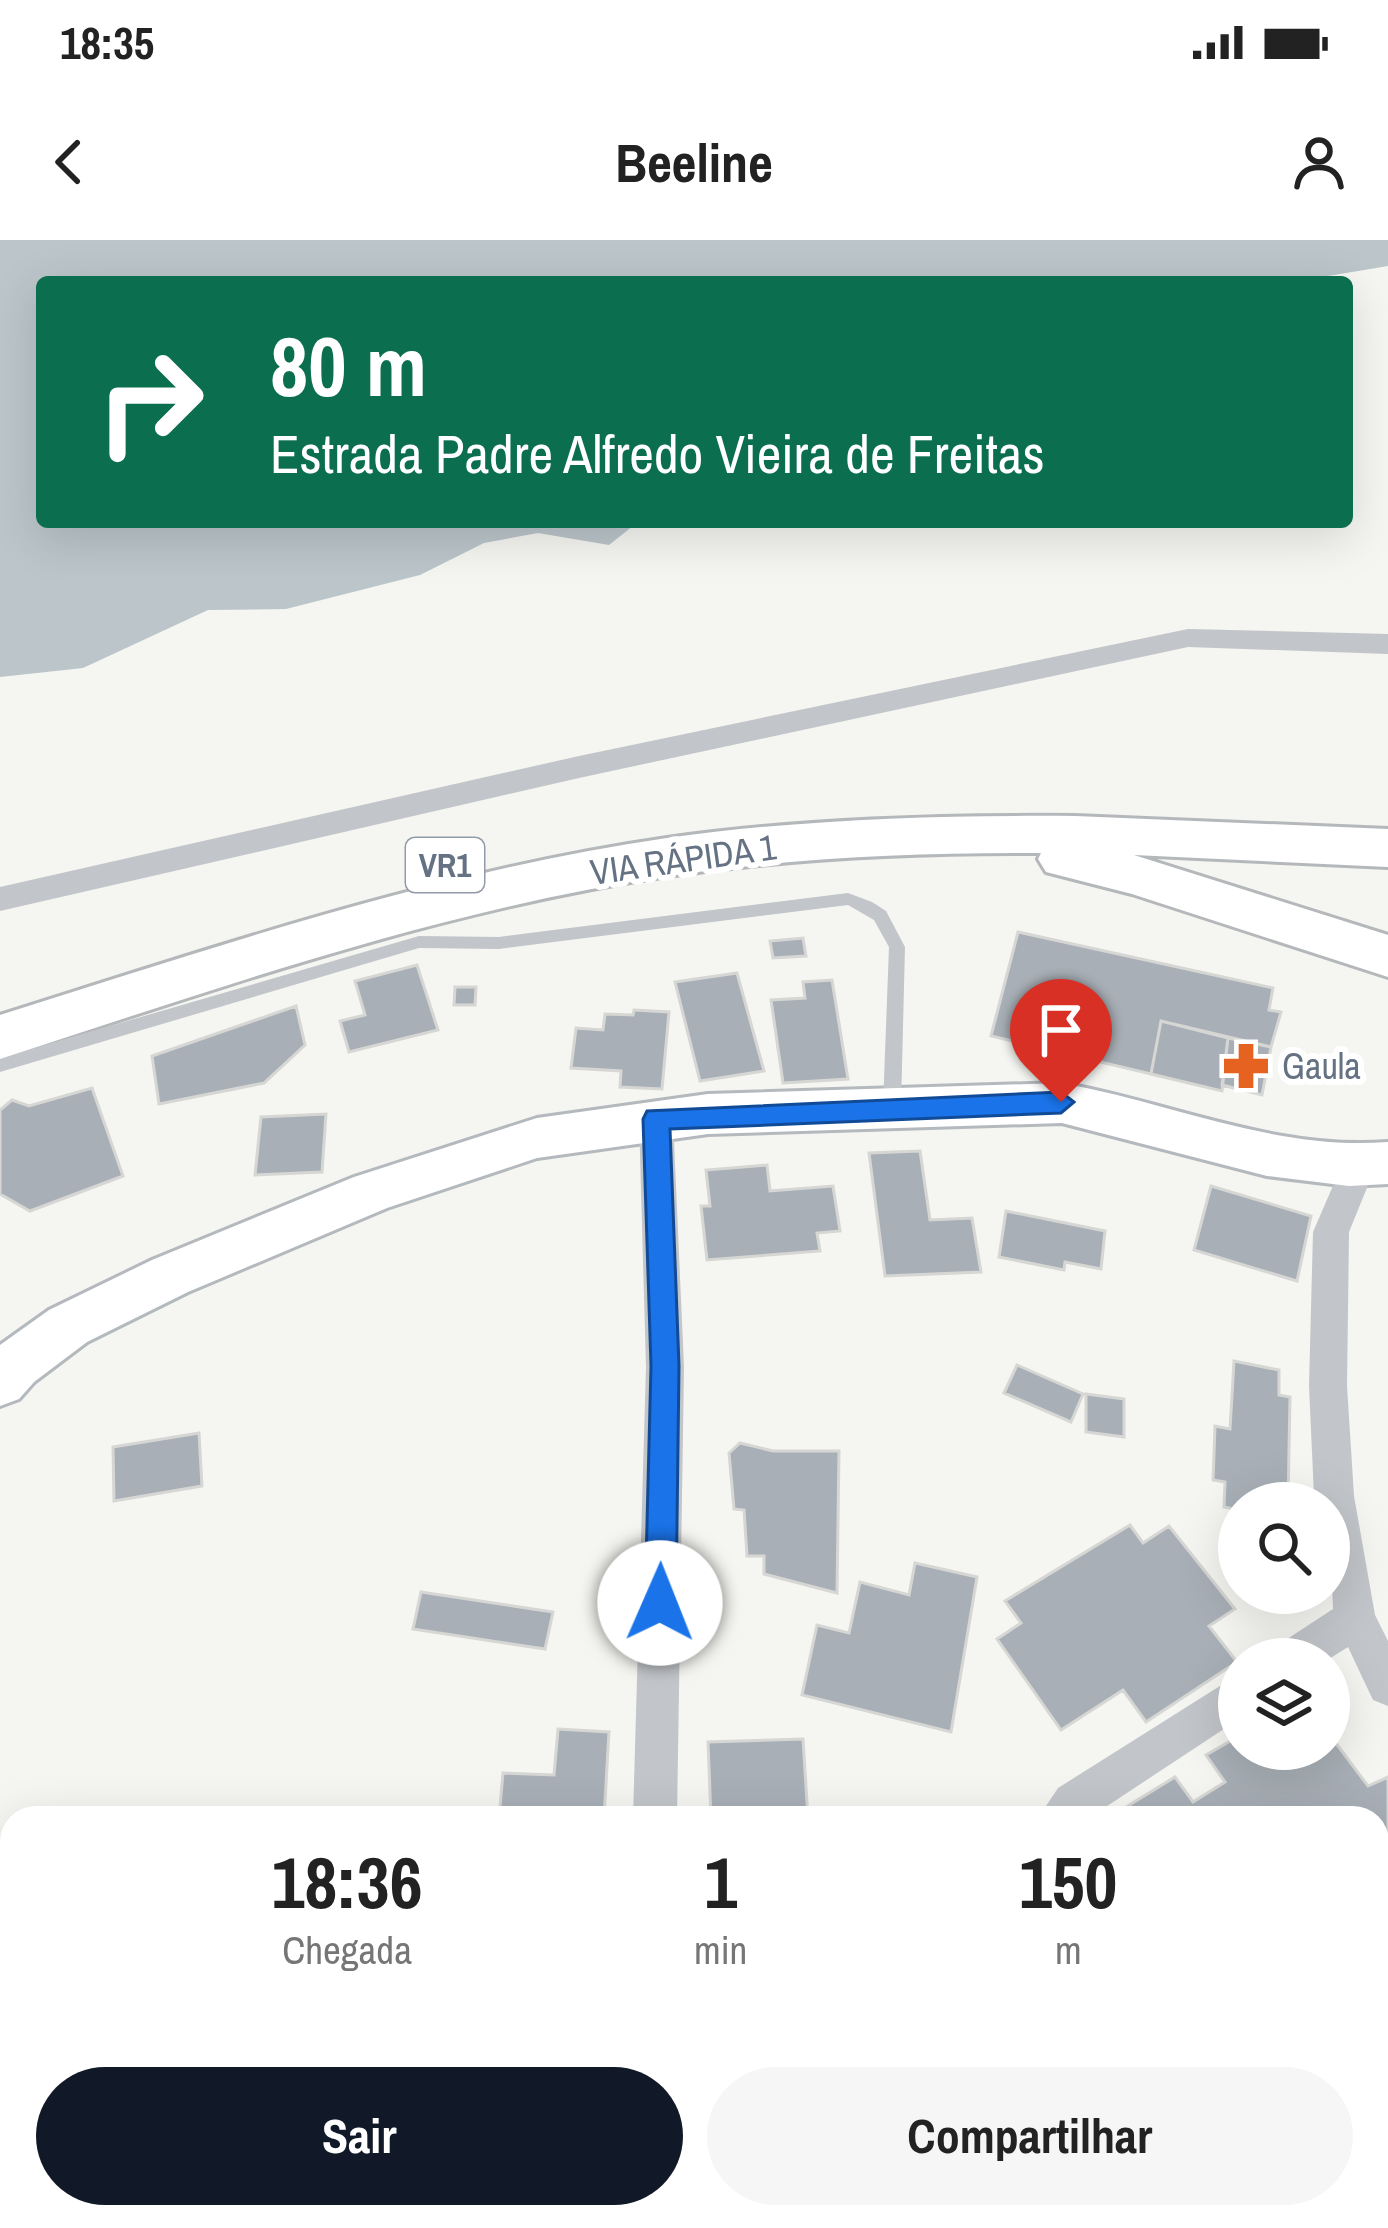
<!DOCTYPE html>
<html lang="pt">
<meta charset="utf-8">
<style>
body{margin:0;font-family:"Archivo Narrow",sans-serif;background:#f6f6f6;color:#222;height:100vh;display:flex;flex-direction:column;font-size:45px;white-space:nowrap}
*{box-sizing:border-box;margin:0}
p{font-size:39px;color:#767676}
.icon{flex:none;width:66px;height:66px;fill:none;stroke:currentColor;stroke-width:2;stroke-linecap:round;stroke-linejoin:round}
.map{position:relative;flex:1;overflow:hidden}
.drawer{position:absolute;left:0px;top:1566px;width:1389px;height:423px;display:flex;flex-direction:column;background:#fff;border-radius:36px 36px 0 0;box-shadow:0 12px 48px #0002}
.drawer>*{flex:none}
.top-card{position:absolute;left:36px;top:36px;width:1317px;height:252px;border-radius:12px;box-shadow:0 12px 48px #0002;background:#0b6e4f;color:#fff;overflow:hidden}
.tools{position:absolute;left:1218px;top:1242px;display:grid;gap:24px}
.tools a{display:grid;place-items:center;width:132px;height:132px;border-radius:50%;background:#fff;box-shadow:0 12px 48px #0002;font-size:60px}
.pin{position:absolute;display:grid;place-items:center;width:102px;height:102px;color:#fff;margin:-123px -51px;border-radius:50% 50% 50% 0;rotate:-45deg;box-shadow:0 0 12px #0007}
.pin .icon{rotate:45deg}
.me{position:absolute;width:132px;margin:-66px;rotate:1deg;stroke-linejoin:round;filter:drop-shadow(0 0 9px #0008)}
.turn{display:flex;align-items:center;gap:42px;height:252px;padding:0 36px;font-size:54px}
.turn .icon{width:156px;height:156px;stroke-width:2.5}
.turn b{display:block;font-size:84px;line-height:102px}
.eta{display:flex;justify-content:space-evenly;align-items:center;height:204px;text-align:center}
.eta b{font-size:72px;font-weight:700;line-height:84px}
.cta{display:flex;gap:24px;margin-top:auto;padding:24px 36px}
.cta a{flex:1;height:138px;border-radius:72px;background:#111827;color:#fff;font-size:48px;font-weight:700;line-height:138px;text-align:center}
.cta a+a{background:#f6f6f6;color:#222}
.status{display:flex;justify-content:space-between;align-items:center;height:84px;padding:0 60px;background:#fff;direction:ltr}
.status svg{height:33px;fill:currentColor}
header{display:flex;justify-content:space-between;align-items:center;height:156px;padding:0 36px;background:#fff;font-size:54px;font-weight:700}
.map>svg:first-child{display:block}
.water{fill:#bbc5ca}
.building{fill:#a8afb6;stroke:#d6d7d4;stroke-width:3}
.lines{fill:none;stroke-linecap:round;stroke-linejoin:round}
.secondary-casing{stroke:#b4b9be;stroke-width:6}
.trunk-casing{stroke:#b5b8bb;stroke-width:6}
.service{fill:#c2c5c9;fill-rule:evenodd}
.minor{fill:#c2c5c9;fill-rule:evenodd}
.secondary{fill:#fff;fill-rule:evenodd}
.trunk{fill:#fff;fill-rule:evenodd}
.route{fill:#1a73e8;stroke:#114b97;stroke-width:3}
.labels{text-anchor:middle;stroke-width:12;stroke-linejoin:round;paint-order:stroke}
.shield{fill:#fff;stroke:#929ca8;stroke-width:3}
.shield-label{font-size:33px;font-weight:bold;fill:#647283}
.street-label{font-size:36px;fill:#647283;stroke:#fff}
.poi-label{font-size:36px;fill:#647283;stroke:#fff;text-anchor:start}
</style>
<div class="status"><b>18:35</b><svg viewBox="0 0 49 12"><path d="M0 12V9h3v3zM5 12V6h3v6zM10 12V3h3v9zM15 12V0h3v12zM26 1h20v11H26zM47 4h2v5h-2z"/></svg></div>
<header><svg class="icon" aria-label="back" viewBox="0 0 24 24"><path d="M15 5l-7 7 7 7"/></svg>Beeline<svg class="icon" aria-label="person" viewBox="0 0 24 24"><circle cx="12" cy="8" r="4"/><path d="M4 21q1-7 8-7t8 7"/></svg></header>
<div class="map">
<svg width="1388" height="1988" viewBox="0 0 1388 1988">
<rect width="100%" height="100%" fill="#f5f5f1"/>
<path class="water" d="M0,0H1388V26L1292,42H42V282H638L609,305L538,293L484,303L420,335L286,369L208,370L83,428L0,437Z"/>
<path class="building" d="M1018,692L1273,748L1269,770L1281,772L1271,807L1161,781L1151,834L991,796Z
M803,698L806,716L773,718L770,701Z
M417,725L438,790L349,812L340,781L365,775L355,741Z
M737,733L764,831L700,841L675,742Z
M832,740L848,839L783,843L771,760L805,758L803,742Z
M455,747H476L475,765H454Z
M296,766L305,805L264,843L159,864L152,816Z
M634,770L669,772L662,849L620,847L621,831L571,828L576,788L603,790L605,774L633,775Z
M1161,781L1228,798L1222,851L1151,834Z
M1228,798L1271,807L1262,855L1222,845Z
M92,848L123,936L30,971L0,954V870L12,860L29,866Z
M326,874L322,932L255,935L261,877Z
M920,911L930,980L972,978L981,1032L885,1036L869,913Z
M767,925L770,951L833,946L840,991L817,993L820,1011L707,1020L701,966H710L706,930Z
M1211,946L1311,976L1297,1041L1194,1010Z
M1006,971L1105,991L1101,1029L1065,1022L1064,1030L999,1017Z
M1234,1121L1279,1130V1155L1290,1157L1288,1263H1239V1270L1224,1267L1225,1242L1213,1240L1215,1186L1230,1189Z
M1017,1125L1083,1154L1071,1182L1004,1153Z
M1086,1154L1124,1159V1197L1086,1192Z
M199,1193L202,1246L114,1261L113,1207Z
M740,1203L773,1211H839L837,1353L764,1334V1316H747L744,1270L734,1269L729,1213Z
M1130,1285L1143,1303L1169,1286L1235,1369L1209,1386L1237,1422L1146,1482L1123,1450L1061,1490L997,1399L1021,1383L1005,1361Z
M915,1323L977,1337L951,1492L802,1455L817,1385L849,1393L860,1342L909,1355Z
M421,1352L553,1372L545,1409L413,1389Z
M558,1489L609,1492L604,1578H499L503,1533L554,1535Z
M1329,1494L1368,1546L1388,1537V1593L1377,1600V1578L1113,1575L1175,1537L1193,1562L1225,1542L1206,1515L1239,1496V1509H1251L1259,1520L1277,1509H1329Z
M803,1499L808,1578H711L708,1502Z
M0,1685H12V1823H0Z
M1377,1870L1388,1875V1918L1377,1913Z
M1377,1951L1388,1956V1988H1280L1257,1977H1377Z
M12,1972V1977H111L113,1988H0V1976Z
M423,1977H564L563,1988H422Z
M670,1977H770V1988H670Z
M813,1977H933L887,1979L885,1988H814Z
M983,1977H1011L1020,1988H972Z"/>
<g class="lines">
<defs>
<path id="secondary" d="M1062,843C1172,863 1275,911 1388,902V944L1349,946L1267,936L1062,883L708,894L537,918L387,968L188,1052L87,1102L34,1142L19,1159L0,1166V1105L49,1070L152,1020L354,937L537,878L708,854Z"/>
<path id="trunk" d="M1075,576L1388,589V627L1134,615L1388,695V737L1132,654L1046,632L1038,619L1041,613C916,612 792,618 668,636C440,670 219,748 0,819V775C219,706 439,631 667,598C803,579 939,575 1075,576Z"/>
</defs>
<use href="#secondary" class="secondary-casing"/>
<use href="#trunk" class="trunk-casing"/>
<path class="service" d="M848,653L872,662L886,671L905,707L901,866L892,873L883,866L889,707L874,680L848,665L499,709L419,708L0,832V818L419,696L499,697Z"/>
<path class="minor" d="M1188,389L1388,394V414L1188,407L579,538L0,671V647L579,516Z
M656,865L668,869L673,879L684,1127L677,1578H633L646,1127L639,879L644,869Z
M1357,913L1369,918L1375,928L1349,992L1347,1146L1354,1256L1375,1375L1388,1401V1466L1373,1460L1348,1407L1329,1419H1272L1278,1405L1333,1369L1329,1263H1315L1314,1256L1309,1146L1313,992L1345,918Z
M1239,1434V1479L1089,1578H1038L1058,1548Z
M12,1899V1947L0,1951V1903Z
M134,1977H182L183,1988H135Z
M599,1977H647L646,1988H598Z
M1102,1977H1164L1168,1988H1106Z"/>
<use href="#secondary" class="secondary"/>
<use href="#trunk" class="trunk"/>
</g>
<path class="route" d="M1061,852L1074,862L1061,873L670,889L679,1126L676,1363L671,1373L660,1377L649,1373L645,1363L651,1126L643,879L647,871Z"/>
<defs>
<symbol id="pharmacy-bare" viewBox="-9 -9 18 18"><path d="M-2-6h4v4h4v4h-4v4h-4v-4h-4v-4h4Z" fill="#e66220" stroke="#fff" stroke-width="2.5" paint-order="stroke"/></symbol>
</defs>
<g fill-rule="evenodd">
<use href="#pharmacy-bare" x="1213" y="793" width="66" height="66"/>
</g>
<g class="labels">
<rect class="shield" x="406" y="598" width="78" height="54" rx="9"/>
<g class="shield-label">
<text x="445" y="637">VR1</text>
</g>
<g class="street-label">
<text transform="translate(683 619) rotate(-8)" y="13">VIA RÁPIDA 1</text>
</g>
<g class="poi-label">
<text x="1282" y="839">Gaula</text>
</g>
</g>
</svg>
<div class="tools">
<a><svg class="icon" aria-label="search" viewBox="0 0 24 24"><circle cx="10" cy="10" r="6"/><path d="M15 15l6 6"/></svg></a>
<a><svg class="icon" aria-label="layers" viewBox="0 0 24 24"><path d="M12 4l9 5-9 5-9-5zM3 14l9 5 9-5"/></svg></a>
</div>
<div class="pin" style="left:1061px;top:862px;background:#d93025"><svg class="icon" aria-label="arrive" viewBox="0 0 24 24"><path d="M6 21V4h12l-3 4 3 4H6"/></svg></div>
<svg class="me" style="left:660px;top:1363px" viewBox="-20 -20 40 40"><circle r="19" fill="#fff"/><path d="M0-13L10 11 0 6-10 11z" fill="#1a73e8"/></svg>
<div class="top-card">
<div class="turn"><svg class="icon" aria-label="right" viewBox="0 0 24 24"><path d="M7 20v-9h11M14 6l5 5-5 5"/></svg><div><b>80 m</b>Estrada Padre Alfredo Vieira de Freitas</div></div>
</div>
<section class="drawer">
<div class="eta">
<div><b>18:36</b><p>Chegada</p></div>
<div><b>1</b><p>min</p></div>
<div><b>150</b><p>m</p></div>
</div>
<div class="cta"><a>Sair</a><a>Compartilhar</a></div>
</section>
</div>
